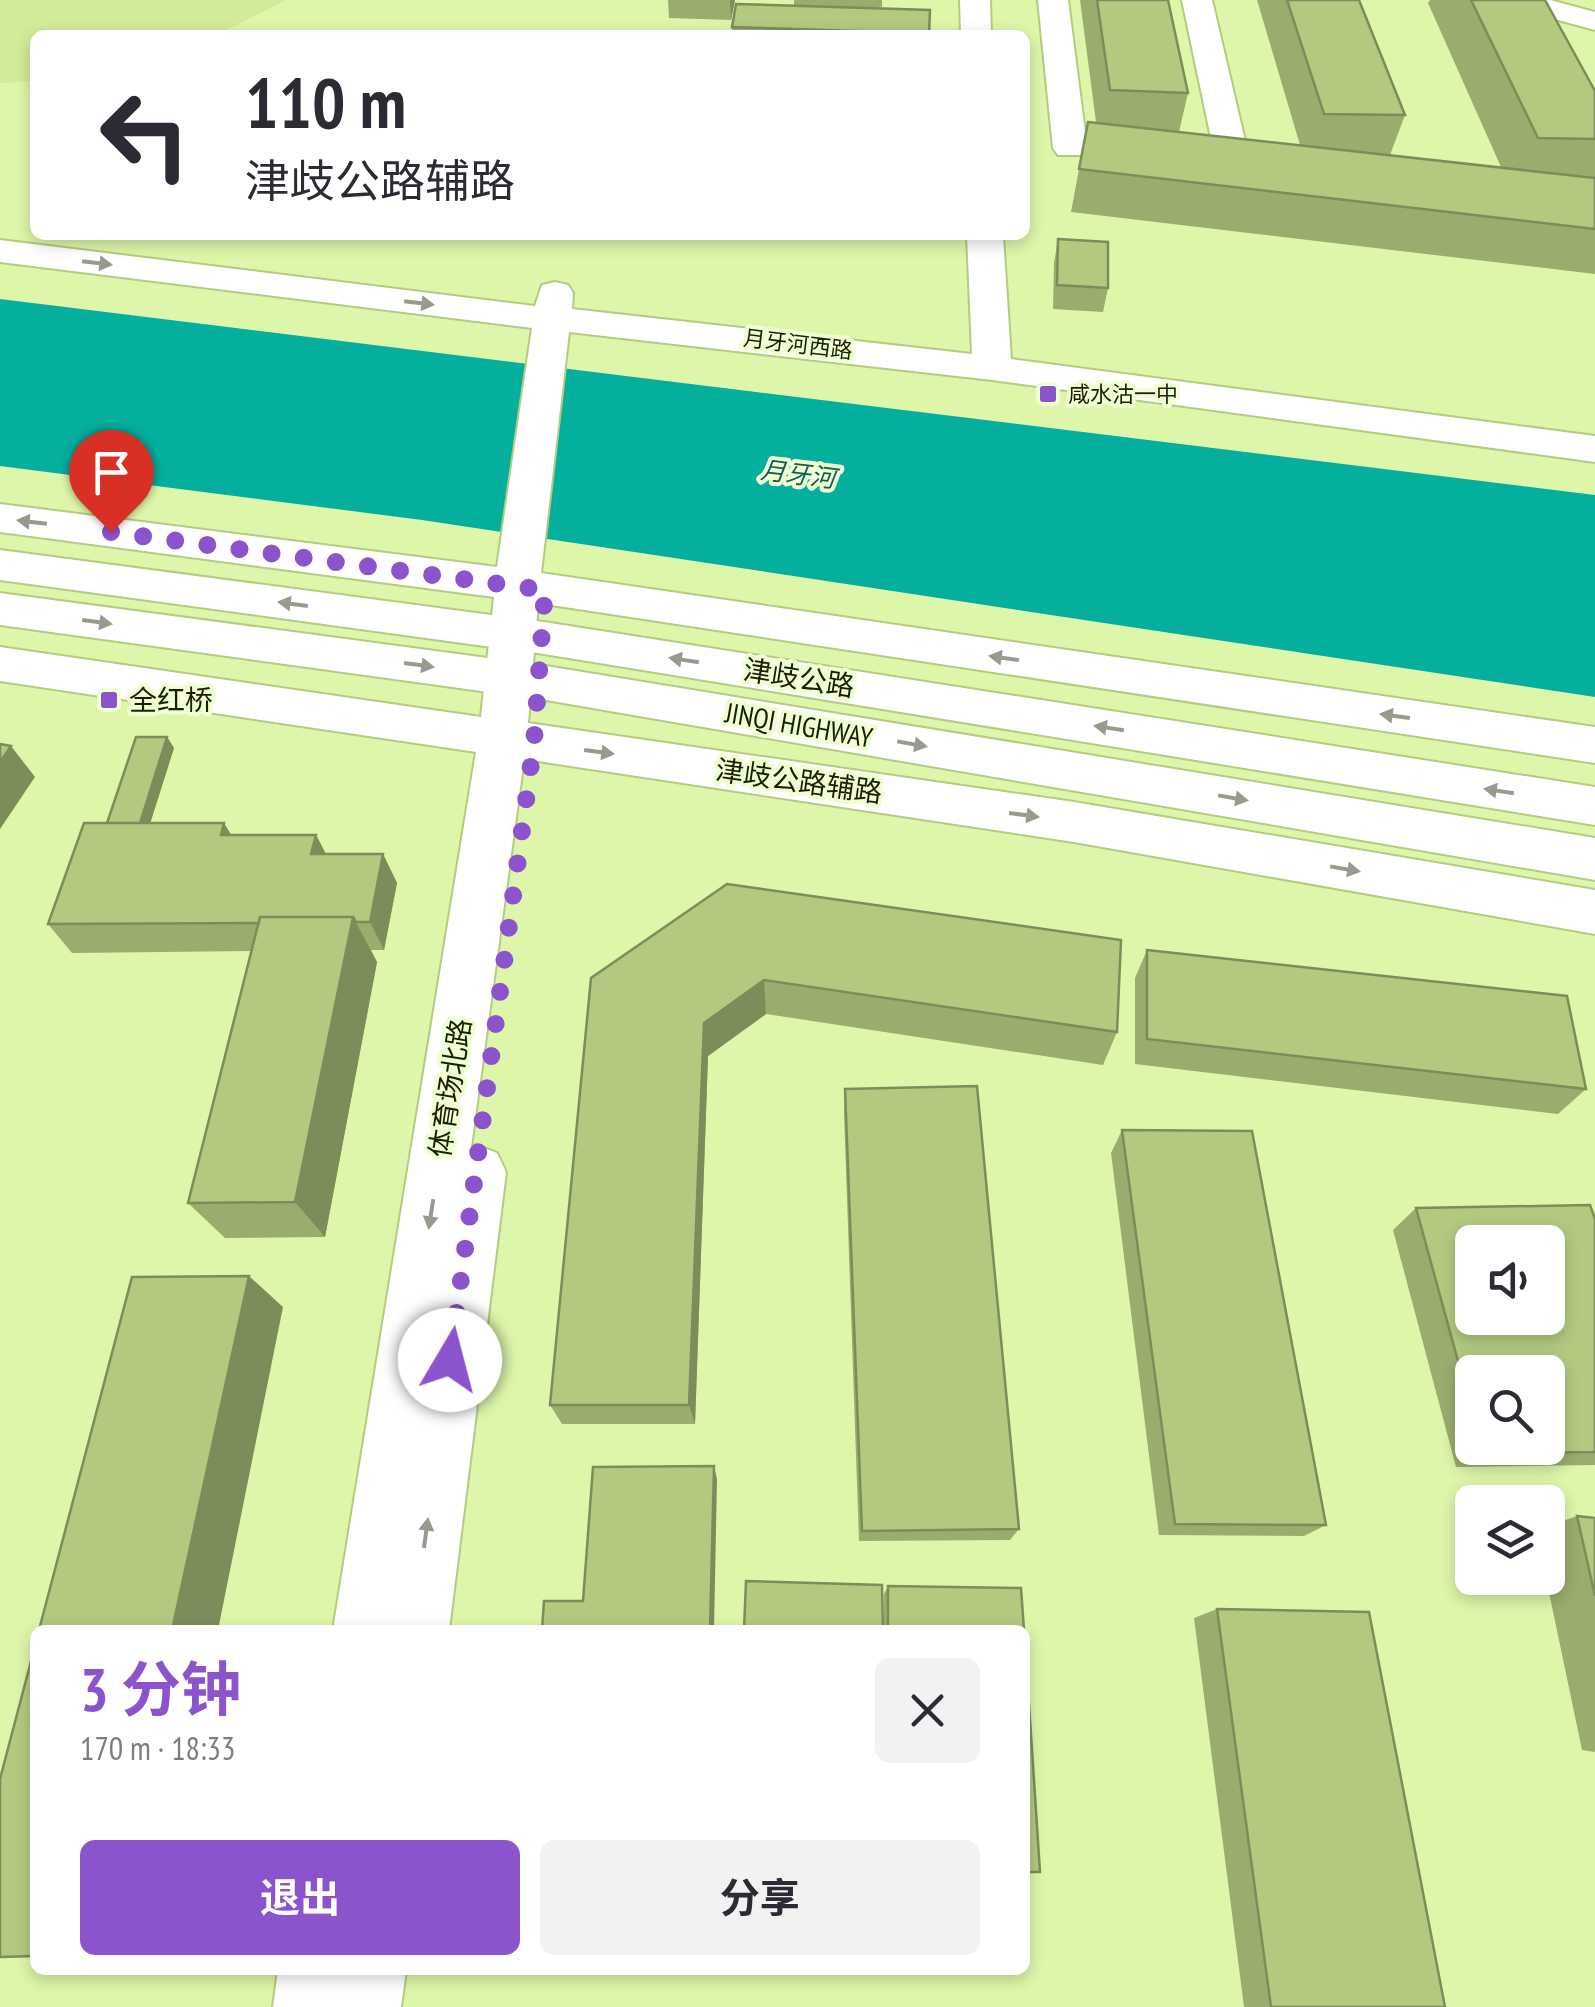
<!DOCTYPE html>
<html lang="zh">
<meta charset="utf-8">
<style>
body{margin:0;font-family:"PT Sans Narrow","Noto Sans SC",sans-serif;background:#f2f2f3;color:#2b2b33;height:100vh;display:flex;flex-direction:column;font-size:38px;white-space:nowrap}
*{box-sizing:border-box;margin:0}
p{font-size:32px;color:#7c7c81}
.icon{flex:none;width:55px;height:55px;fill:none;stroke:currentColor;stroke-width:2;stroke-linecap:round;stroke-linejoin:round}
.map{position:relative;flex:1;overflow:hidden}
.drawer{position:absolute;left:30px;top:1625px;width:1000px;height:350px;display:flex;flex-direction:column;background:#fff;border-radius:15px;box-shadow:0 5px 15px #0003}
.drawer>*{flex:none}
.hud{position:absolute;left:30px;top:30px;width:1000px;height:210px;border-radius:15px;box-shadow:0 5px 15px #0003;background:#fff;color:#2b2b33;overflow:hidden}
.tools{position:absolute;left:1455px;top:1225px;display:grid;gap:20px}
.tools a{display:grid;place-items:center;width:110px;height:110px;border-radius:15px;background:#fff;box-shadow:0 5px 15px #0003;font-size:50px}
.pin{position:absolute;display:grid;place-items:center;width:85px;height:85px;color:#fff;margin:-102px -42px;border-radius:50% 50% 50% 0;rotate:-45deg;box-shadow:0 0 10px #0007}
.pin .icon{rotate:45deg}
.me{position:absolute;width:110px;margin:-55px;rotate:8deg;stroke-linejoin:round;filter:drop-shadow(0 0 8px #0008)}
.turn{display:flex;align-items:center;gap:35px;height:210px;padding:0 50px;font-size:45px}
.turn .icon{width:130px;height:130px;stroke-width:2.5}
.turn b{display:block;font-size:70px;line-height:85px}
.round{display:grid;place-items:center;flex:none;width:105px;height:105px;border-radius:15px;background:#f2f2f3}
.overview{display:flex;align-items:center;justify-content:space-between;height:170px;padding:0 50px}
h1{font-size:60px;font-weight:700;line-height:75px;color:#8c54cc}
.button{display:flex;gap:20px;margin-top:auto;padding:20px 50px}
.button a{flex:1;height:115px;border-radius:15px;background:#8c54cc;color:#fff;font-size:40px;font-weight:700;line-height:115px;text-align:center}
.button a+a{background:#f2f2f3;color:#2b2b33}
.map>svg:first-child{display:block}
.built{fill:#d2eb99}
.water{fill:#05af9e}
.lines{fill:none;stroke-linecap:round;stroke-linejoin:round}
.minor-casing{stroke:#b4cb81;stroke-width:4}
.major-casing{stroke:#b4cb81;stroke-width:4}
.minor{fill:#fff;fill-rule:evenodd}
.major{fill:#fff;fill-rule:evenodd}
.wall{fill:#9aad6e;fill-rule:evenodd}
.shaded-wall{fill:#7d8d5a}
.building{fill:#b3c980;stroke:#7d8d5a;stroke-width:2.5;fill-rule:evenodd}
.oneway{fill:#979b8e}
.route{stroke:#8c54cc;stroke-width:18;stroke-dasharray:0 32.4}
.poi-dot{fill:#8c54cc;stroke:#f0ffd2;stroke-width:4}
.labels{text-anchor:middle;stroke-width:8;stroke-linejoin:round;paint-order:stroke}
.far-street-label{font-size:22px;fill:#182003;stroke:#f0ffd2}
.far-poi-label{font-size:22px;fill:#182003;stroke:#f0ffd2;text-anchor:start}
.far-water-label{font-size:25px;font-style:italic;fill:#0f5d53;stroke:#f0ffd2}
.street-label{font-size:28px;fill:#182003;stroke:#f0ffd2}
.poi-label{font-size:28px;fill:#182003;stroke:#f0ffd2;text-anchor:start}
</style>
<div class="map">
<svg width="1595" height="2007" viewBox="0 0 1595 2007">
<rect width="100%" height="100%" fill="#def6aa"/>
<path class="built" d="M0,0H286L217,35H35V81L0,83Z"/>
<path class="water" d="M0,299L1595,495V697L422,520L0,466Z"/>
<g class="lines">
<defs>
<path id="minor" d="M960,0H990L991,35H961Z
M1038,0H1068L1087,148L1082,155H1058L1053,148Z
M1182,0H1212L1250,162L1245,169H1221L1216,162Z
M1501,0H1550L1595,12V30L1506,6Z
M967,235H1003L1011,359L1595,436V462L992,380L569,332L541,573L1595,727V763L538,603L528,723L1074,802L1595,890V934L1074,842L524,759L471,1147L476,1145L497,1153L506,1172L449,1630H333L476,752L0,681V647L481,717L494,597L0,532V504L497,567L532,328L0,262V240L535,306L542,285L555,282L568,285L573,293L572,309L972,354Z
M278,1970H406L401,2007H273Z"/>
<path id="major" d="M0,550L544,622L1595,787V825L544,654L0,580Z
M0,593L540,665L1595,838V880L540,699L0,625Z"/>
</defs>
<use href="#minor" class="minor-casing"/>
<use href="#major" class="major-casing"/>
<use href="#minor" class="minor"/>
<use href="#major" class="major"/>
</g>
<path class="wall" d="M668,0H735L731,20L669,18Z
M794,0H882V7L864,8L929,35H732V27L794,6Z
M1080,0H1168L1188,93L1179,132L1300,145L1257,0H1359L1405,115L1390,155L1501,167L1428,3L1430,0H1545L1595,91V274L1071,212L1079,169L1096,122Z
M1058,239L1108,288L1103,312L1053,309L1054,263Z
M167,737L174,748L150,823H224L231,835H316L326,854H383L397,883L384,950H371L377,962L325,1237L225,1238L188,1203L251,951L72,953L48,924Z
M727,884L1117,1032L1103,1065L766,1014L708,1056L695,1424H562L550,1405Z
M1147,950L1586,1089L1558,1114L1135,1064V978Z
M845,1089L1019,1529L1010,1540L859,1541L844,1113Z
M1122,1130L1326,1525L1304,1536L1159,1535L1111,1153Z
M1416,1208L1595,1219V1465L1456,1467L1393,1230ZM1472,1372L1548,1448H1472Z
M1577,1516L1595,1518V1752L1582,1750L1546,1578H1548V1526Z
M888,1586L1024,1630H884V1594Z
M1217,1609L1445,2007H1244L1194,1618Z"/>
<path class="shaded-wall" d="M730,0H735L731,20Z
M167,737L174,748L143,846L136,835Z
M11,746L35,777L0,829V762Z
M224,823L242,853L221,835Z
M316,835L331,864L311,854Z
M383,854L397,883L384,950L370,922Z
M353,917L377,962L325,1237L295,1202Z
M764,980L766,1014L708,1056L695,1424L689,1405L704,1023Z
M249,1276L283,1307L218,1630H172Z
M714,1466L717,1479L714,1630H710Z"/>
<path class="building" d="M1097,0H1168L1188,93L1110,90Z
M1287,0H1359L1405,115L1324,114Z
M1471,0H1545L1595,91V139L1538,138Z
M736,4L930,10L929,35H885V32L732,27Z
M1088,122L1595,178V229L1079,169Z
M1058,239L1108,242V288L1057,285Z
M136,737H167L140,823H107Z
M0,744L11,746L0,762Z
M84,823H224L221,835H316L311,854H383L370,922H356L353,917H260L259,923L48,924Z
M727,884L1121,940L1117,1032L764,980L704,1023L689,1405H550L591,978Z
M260,917H353L295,1202L188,1203Z
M1147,950L1567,996L1586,1089L1147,1039Z
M977,1086L1019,1529L862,1531L845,1089Z
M1122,1130L1252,1131L1326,1525L1175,1524Z
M1590,1205L1595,1219V1452L1484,1453L1482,1448H1548V1372H1472V1412L1416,1208ZM1472,1242H1548V1318H1472Z
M249,1276L172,1630H39L132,1277Z
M714,1466L710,1630H542L544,1601H583L593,1467Z
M1577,1516L1595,1518V1596Z
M746,1581L882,1585L883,1630H744Z
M888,1586L1021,1588L1024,1630H888Z
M1217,1609L1369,1612L1445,2007H1271Z
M1025,1643L1040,1872H1025Z
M35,1646V1956L0,1957V1779Z"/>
<defs><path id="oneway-solid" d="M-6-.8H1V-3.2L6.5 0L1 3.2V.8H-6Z" transform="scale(2.5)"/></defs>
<g class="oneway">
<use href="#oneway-solid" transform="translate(97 263) rotate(7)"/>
<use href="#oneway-solid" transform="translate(419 303) rotate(7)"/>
<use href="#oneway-solid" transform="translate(32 522) rotate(-173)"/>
<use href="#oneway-solid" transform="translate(293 604) rotate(-172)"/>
<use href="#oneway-solid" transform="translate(97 622) rotate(8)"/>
<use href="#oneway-solid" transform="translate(1004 658) rotate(-172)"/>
<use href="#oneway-solid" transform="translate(684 660) rotate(-171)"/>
<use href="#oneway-solid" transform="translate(419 665) rotate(8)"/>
<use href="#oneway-solid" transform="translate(1395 716) rotate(-172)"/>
<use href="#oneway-solid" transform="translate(1109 728) rotate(-171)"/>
<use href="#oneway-solid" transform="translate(912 744) rotate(10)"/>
<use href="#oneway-solid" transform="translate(599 752) rotate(8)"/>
<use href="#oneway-solid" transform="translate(1499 791) rotate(-171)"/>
<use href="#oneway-solid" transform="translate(1233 798) rotate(10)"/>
<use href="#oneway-solid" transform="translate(1024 815) rotate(8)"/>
<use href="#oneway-solid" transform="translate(1345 869) rotate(10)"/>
<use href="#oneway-solid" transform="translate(431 1214) rotate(99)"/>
<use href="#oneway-solid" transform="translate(426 1533) rotate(-82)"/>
</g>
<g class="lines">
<path class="route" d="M111,532L545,590L534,742L450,1360"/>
</g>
<g class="poi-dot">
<rect x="1038" y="384" width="20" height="20" rx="5"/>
<rect x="99" y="690" width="20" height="20" rx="5"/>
</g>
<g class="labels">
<g class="far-street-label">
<text transform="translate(798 344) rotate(7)" y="8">月牙河西路</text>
</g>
<g class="far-poi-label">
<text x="1068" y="402">咸水沽一中</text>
</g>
<g class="far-water-label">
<text transform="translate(798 474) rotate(7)" y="9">月牙河</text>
</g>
<g class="street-label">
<text transform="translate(799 678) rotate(9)" y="10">津歧公路</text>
<text transform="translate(799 725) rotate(10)" y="10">JINQI HIGHWAY</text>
<text transform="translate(799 781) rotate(8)" y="10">津歧公路辅路</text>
<text transform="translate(450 1088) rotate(-81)" y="10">体育场北路</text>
</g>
<g class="poi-label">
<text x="129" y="710">全红桥</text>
</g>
</g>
</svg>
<div class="tools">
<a><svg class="icon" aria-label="sound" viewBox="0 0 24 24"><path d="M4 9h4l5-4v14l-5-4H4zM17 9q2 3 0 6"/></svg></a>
<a><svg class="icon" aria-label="search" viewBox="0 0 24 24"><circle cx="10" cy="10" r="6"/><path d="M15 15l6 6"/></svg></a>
<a><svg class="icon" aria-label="layers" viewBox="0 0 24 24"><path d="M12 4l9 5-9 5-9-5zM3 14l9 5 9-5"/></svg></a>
</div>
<div class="pin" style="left:111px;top:532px;background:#d93025"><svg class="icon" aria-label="arrive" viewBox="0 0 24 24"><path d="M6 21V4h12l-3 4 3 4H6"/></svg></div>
<svg class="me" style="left:450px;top:1360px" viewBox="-20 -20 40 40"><circle r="19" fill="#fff"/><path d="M0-13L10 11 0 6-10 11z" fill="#8c54cc"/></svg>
<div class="hud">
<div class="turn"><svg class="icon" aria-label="left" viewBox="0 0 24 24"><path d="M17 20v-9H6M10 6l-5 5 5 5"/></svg><div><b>110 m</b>津歧公路辅路</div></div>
</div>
<section class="drawer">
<div class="overview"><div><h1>3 分钟</h1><p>170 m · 18:33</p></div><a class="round"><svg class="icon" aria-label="close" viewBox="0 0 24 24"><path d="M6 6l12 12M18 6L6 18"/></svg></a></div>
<div class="button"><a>退出</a><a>分享</a></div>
</section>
</div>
